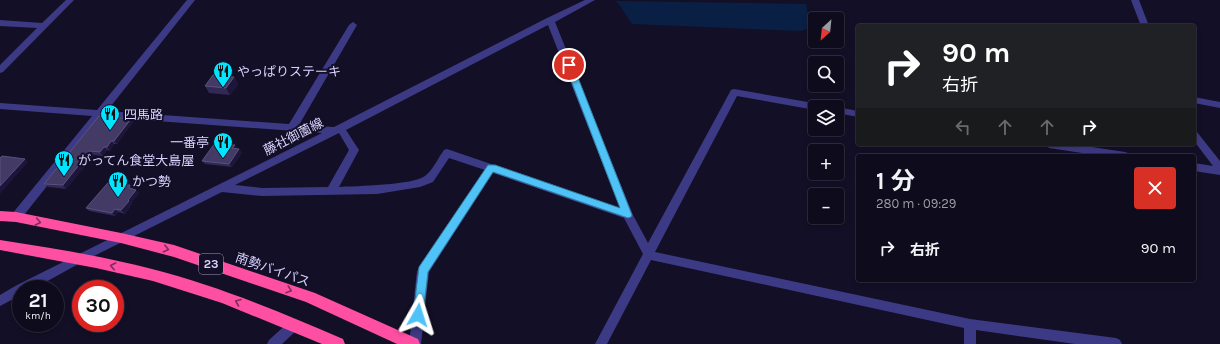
<!DOCTYPE html>
<html lang="ja">
<meta charset="utf-8">
<style>
body{margin:0;font-family:Karla,"Noto Sans JP",sans-serif;background:#171425;color:#f1f3f6;height:100vh;display:flex;flex-direction:column;font-size:15px;white-space:nowrap}
*{box-sizing:border-box;margin:0}
p{font-size:13px;color:#9b9ba3}
.icon{flex:none;width:22px;height:22px;fill:none;stroke:currentColor;stroke-width:2;stroke-linecap:round;stroke-linejoin:round}
.map{position:relative;flex:1;overflow:hidden}
.panel{position:absolute;left:856px;top:154px;width:340px;height:128px;display:flex;flex-direction:column;background:#0e0b1c;border-radius:4px;box-shadow:0 2px 6px #0003,0 0 0 1px #2e2b3b}
.panel>*{flex:none}
.guide{position:absolute;left:856px;top:24px;width:340px;height:122px;border-radius:4px;box-shadow:0 2px 6px #0003,0 0 0 1px #2e2b3b;background:#202124;color:#fff;overflow:hidden}
.needle{width:26px;rotate:207deg}
.fabs{position:absolute;left:808px;top:12px;display:grid;gap:8px}
.fabs a{display:grid;place-items:center;width:36px;height:36px;border-radius:4px;background:#0e0b1c;box-shadow:0 2px 6px #0003,0 0 0 1px #2e2b3b;font-size:20px}
.speed{position:absolute;left:12px;top:280px;display:flex;gap:8px;font-size:20px;font-weight:700;text-align:center}
.speed>*{display:grid;place-content:center;width:52px;height:52px;border-radius:50%;background:#0e0b1c;box-shadow:0 2px 6px #0003,0 0 0 1px #2e2b3b;line-height:1}
.speed small{font-size:10px;font-weight:400}
.speed .limit{border:6px solid #d22;background:#fff;color:#111}
.pin{position:absolute;display:grid;place-items:center;width:34px;height:34px;color:#fff;margin:-17px;border:2px solid #fff;border-radius:50%;box-shadow:0 1px 4px #0007}
.me{position:absolute;width:44px;margin:-22px;rotate:6deg;stroke-linejoin:round;filter:drop-shadow(0 0 3px #0008)}
.turn{display:flex;align-items:center;gap:14px;height:84px;padding:0 20px;font-size:18px}
.turn .icon{width:52px;height:52px;stroke-width:2.5}
.turn b{display:block;font-size:28px;line-height:34px}
.lanes{display:flex;align-items:center;height:38px;padding:0 20px;background:#0003;justify-content:center;gap:20px;direction:ltr}
.lanes .off{opacity:.35}
.round{display:grid;place-items:center;flex:none;width:42px;height:42px;border-radius:4px;background:#171425}
.overview{display:flex;align-items:center;justify-content:space-between;height:68px;padding:0 20px}
h1{font-size:24px;font-weight:700;line-height:30px}
ul{padding:0;list-style:none}
li{display:flex;align-items:center;gap:12px;height:52px;padding:0 20px}
li div{flex:1}
li b{display:block;font-size:15px}
li em{font-style:normal}
.map>svg:first-child{display:block}
.water{fill:#0a1f44}
.lines{fill:none;stroke-linecap:round;stroke-linejoin:round}
.minor{fill:#3d3a85;fill-rule:evenodd}
.highway{fill:#ff4fa3;fill-rule:evenodd}
.wall{fill:#312854}
.shaded-wall{fill:#1d163a}
.building{fill:#433a66;stroke:#5a527e}
.oneway{stroke:#7d2c5e}
.route{fill:#4fc3f7;stroke:#337fa1}
.labels{text-anchor:middle;stroke-width:4;stroke-linejoin:round;paint-order:stroke}
.shield{fill:#130f26;stroke:#9e99be;stroke-width:1}
.shield-label{font-size:12px;font-weight:bold;fill:#d9d4ff}
.poi-label{font-size:13px;fill:#d9d4ff;stroke:#130f26;text-anchor:start}
.street-label{font-size:13px;fill:#d9d4ff;stroke:#130f26}
</style>
<div class="map">
<svg width="1220" height="344" viewBox="0 0 1220 344">
<rect width="100%" height="100%" fill="#130f26"/>
<path class="water" d="M616,1L806,4L811,27L801,31L632,24L618,3L615,2Z"/>
<g class="lines">
<path class="minor" d="M66,0H74L3,72L0,73V65L37,28L0,26V20L42,23Z
M187,0H195L107,111L289,124L349,25L353,22L357,25L299,125L334,127L547,18L585,0H595L555,22L633,215L648,243L731,90L734,89L819,104L824,107H815V110L737,96L655,252L970,319L1116,338L1120,340L1122,344H1075L976,330V344H964V328L651,260L607,344H595L643,254L624,218L493,173L429,272L421,344H409L417,271L485,170L449,158L433,182L420,187L377,194L262,196L222,192L82,262L33,289H21V295L0,306V295L17,285L322,133L102,117L20,220L16,221L12,220L11,217L12,214L92,116L0,109V103L97,110ZM548,25L620,208L447,149L444,150C438,158 433,170 425,176C414,185 355,186 339,187L359,150L346,130ZM339,133L349,150L328,187L262,188L235,185Z
M1131,0H1139L1149,26H1141Z
M1194,97L1220,102V108L1194,103Z
M836,107H837L858,111V117L837,113Z
M1194,131L1197,132L1220,161V175L1194,171V163L1213,166L1194,141Z
M1044,144H1072L1125,152L1128,153L1130,156H1102L1049,148Z
M294,320L298,321L300,325L298,329L282,344H267L269,340L290,321Z"/>
<path class="highway" d="M0,211L16,212L121,233L174,245L315,293L418,339L420,344H397L306,302L174,257L121,243L16,222L0,221Z
M0,240C51,248 102,256 152,269C218,286 281,312 343,339L345,344H322L222,303L153,281L96,268L0,250Z"/>
</g>
<path class="wall" d="M234,77L238,84L230,95L209,93L205,86Z
M131,119L133,122L117,144H114L110,151L107,150L103,156L94,155L66,189L48,187L44,184Z
M235,145L236,149H239L242,153L232,167L205,164L202,161Z
M131,183L129,185L133,189L139,193L131,203L132,204L125,214L118,212L115,216L89,211L86,208Z"/>
<path class="shaded-wall" d="M234,77L238,84L230,95L226,88Z
M131,119L133,122L117,144L114,141Z
M111,141L114,144L110,151L107,147Z
M235,145L237,148L235,152L232,148Z
M104,147L107,150L103,156L100,152Z
M239,149L242,153L232,167L229,164Z
M90,151L94,155L66,189L63,185Z
M25,159L28,162L0,194V186Z
M128,180L131,183L127,188L124,185Z
M130,185L133,189L129,188Z
M136,190L139,193L131,203L132,204L125,214L121,210L128,200Z
M115,209L118,212L115,216L112,213Z"/>
<path class="building" d="M213,75L234,77L226,88L205,86Z
M99,116L131,119L114,141H111L107,147H104L100,152L90,151L63,185L44,184Z
M215,143L235,145L232,148L239,149L229,164L202,161Z
M2,156L25,159L0,186V158Z
M113,177L128,180L124,185H130L129,188L136,190L128,200L129,201L121,210L115,209L112,213L86,208Z"/>
<defs><path id="oneway-chevron" d="M-2-3.5L2.5 0L-2 3.5" fill="none" stroke-width="1.6" stroke-linecap="round" stroke-linejoin="round"/></defs>
<g class="oneway">
<use href="#oneway-chevron" transform="translate(38 222) rotate(11)"/>
<use href="#oneway-chevron" transform="translate(166 249) rotate(13)"/>
<use href="#oneway-chevron" transform="translate(113 266) rotate(-168)"/>
<use href="#oneway-chevron" transform="translate(289 290) rotate(19)"/>
<use href="#oneway-chevron" transform="translate(238 302) rotate(-158)"/>
</g>
<path class="route" d="M566,63H569L573,65L632,215L631,217L628,218L493,172L428,272L423,315L422,318L418,319L414,318L413,315L419,267L488,165H495L620,208L565,65Z"/>
<defs>
<symbol id="restaurant-pin" viewBox="-11 -11 22 30"><path d="M0 17L-7.5 6A9.5 9.5 0 1 1 7.5 6Z" fill="#00e5ff" stroke="#130f26"/><path d="M-5-6h1v4h1v-4h1v4h1v-4h1v5L-1.5 .5V6h-2V.5L-5-1ZM5-6V6H3V1.5H1.5Q1.5-4 5-6Z" fill="#111"/></symbol>
</defs>
<g fill-rule="evenodd">
<use href="#restaurant-pin" x="212" y="60" width="22" height="30"/>
<use href="#restaurant-pin" x="99" y="103" width="22" height="30"/>
<use href="#restaurant-pin" x="212" y="131" width="22" height="30"/>
<use href="#restaurant-pin" x="53" y="149" width="22" height="30"/>
<use href="#restaurant-pin" x="107" y="170" width="22" height="30"/>
</g>
<g class="labels">
<rect class="shield" x="199" y="254" width="24" height="20" rx="3"/>
<g class="shield-label">
<text x="211" y="268">23</text>
</g>
<g class="poi-label">
<text x="237" y="76">やっぱりステーキ</text>
<text x="124" y="119">四馬路</text>
<text x="209" y="147" text-anchor="end">一番亭</text>
<text x="78" y="165">がってん食堂大島屋</text>
<text x="132" y="186">かつ勢</text>
</g>
<g class="street-label">
<text transform="translate(293 136) rotate(-27)" y="5">藤社御薗線</text>
<text transform="translate(273 269) rotate(19)" y="5">南勢バイパス</text>
</g>
</g>
</svg>
<div class="fabs">
<a><svg class="needle" viewBox="-14 -14 28 28"><path d="M0-13l5 13h-10z" fill="#e53935"/><path d="M0 13l5-13h-10z" fill="#9b9ba3"/></svg></a>
<a><svg class="icon" aria-label="search" viewBox="0 0 24 24"><circle cx="10" cy="10" r="6"/><path d="M15 15l6 6"/></svg></a>
<a><svg class="icon" aria-label="layers" viewBox="0 0 24 24"><path d="M12 4l9 5-9 5-9-5zM3 14l9 5 9-5"/></svg></a>
<a>+</a>
<a>−</a>
</div>
<div class="speed"><div>21<small>km/h</small></div><div class="limit">30</div></div>
<div class="pin" style="left:569px;top:65px;background:#d93025"><svg class="icon" aria-label="arrive" viewBox="0 0 24 24"><path d="M6 21V4h12l-3 4 3 4H6"/></svg></div>
<svg class="me" style="left:418px;top:315px" viewBox="-20 -20 40 40"><path d="M0-17L14 15 0 8-14 15z" fill="#4fc3f7" stroke="#fff" stroke-width="4"/></svg>
<div class="guide">
<div class="turn"><svg class="icon" aria-label="right" viewBox="0 0 24 24"><path d="M7 20v-9h11M14 6l5 5-5 5"/></svg><div><b>90 m</b>右折</div></div>
<div class="lanes"><svg class="icon off" aria-label="left" viewBox="0 0 24 24"><path d="M17 20v-9H6M10 6l-5 5 5 5"/></svg><svg class="icon off" aria-label="ahead" viewBox="0 0 24 24"><path d="M12 20V5M6 11l6-6 6 6"/></svg><svg class="icon off" aria-label="ahead" viewBox="0 0 24 24"><path d="M12 20V5M6 11l6-6 6 6"/></svg><svg class="icon" aria-label="right" viewBox="0 0 24 24"><path d="M7 20v-9h11M14 6l5 5-5 5"/></svg></div>
</div>
<section class="panel">
<div class="overview"><div><h1>1 分</h1><p>280 m · 09:29</p></div><a class="round" style="background:#d93025;color:#fff"><svg class="icon" aria-label="close" viewBox="0 0 24 24"><path d="M6 6l12 12M18 6L6 18"/></svg></a></div>
<ul>
<li><svg class="icon" aria-label="right" viewBox="0 0 24 24"><path d="M7 20v-9h11M14 6l5 5-5 5"/></svg><div><b>右折</b></div><em>90 m</em></li>
</ul>
</section>
</div>
